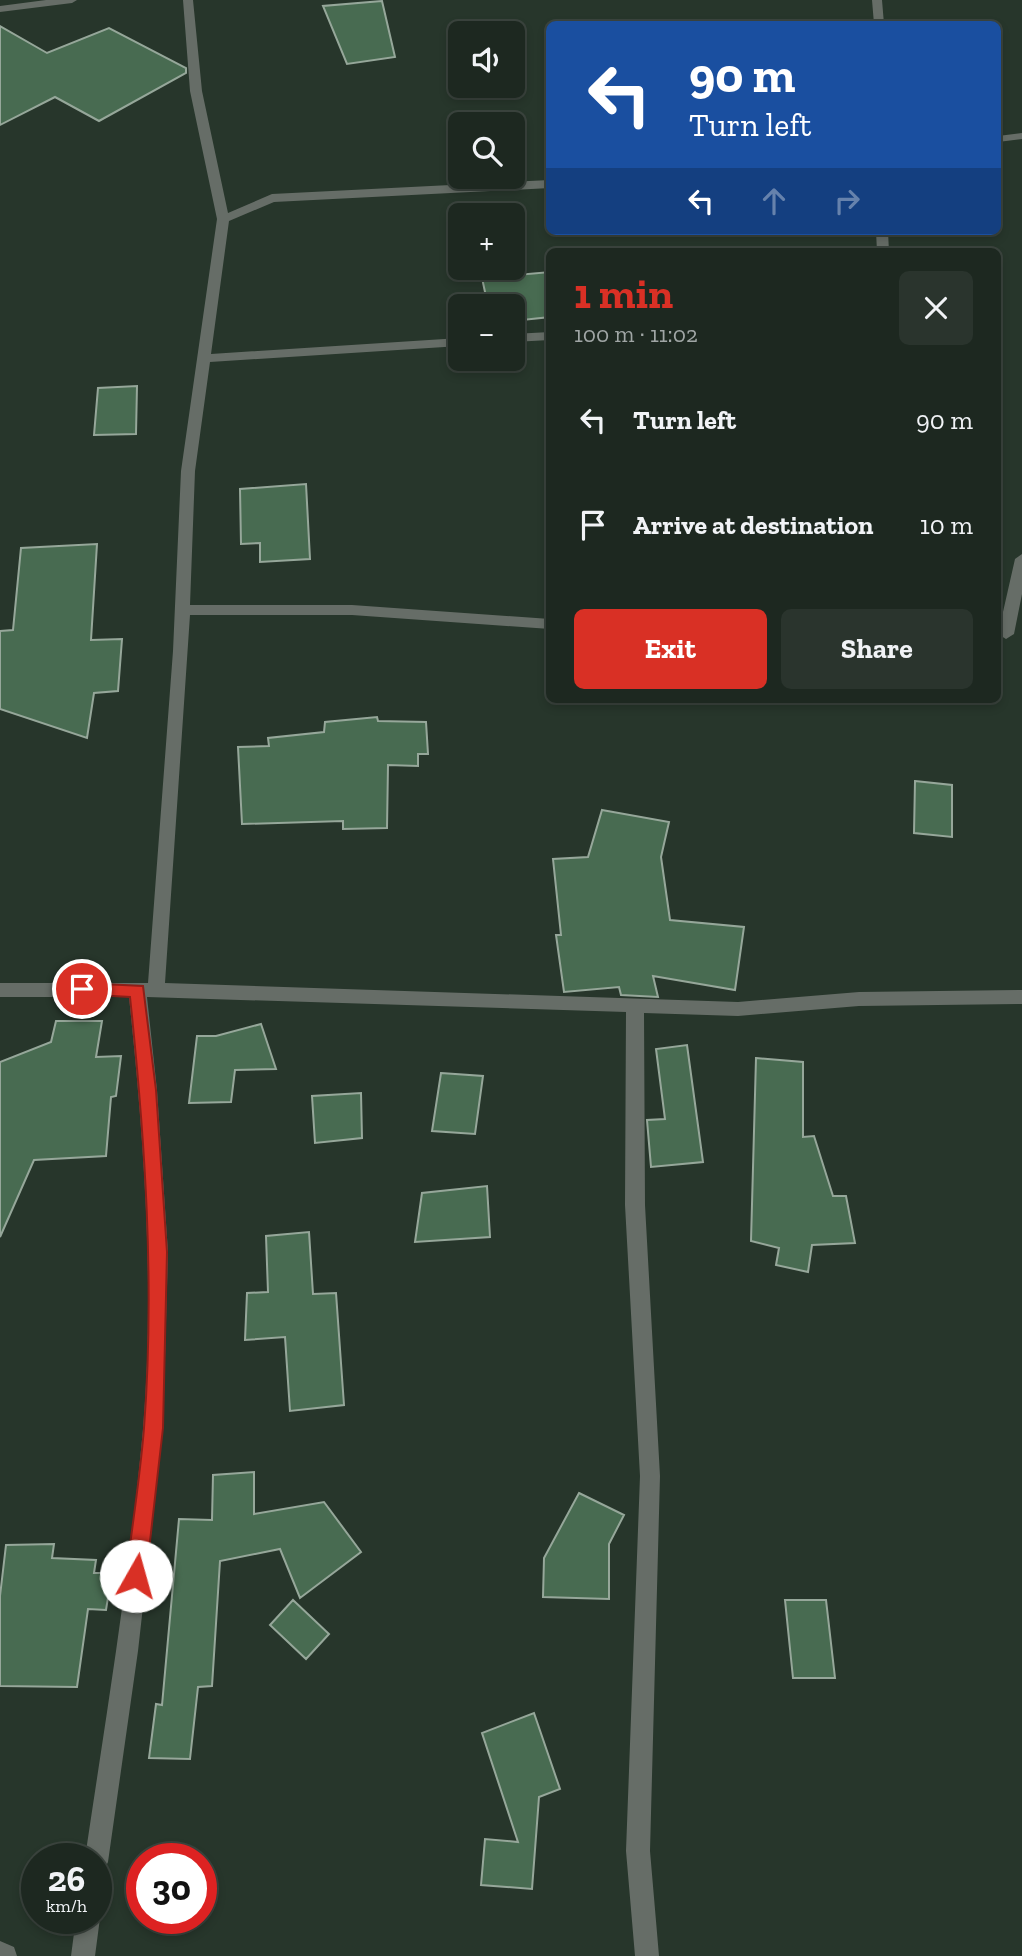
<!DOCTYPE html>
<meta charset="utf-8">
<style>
body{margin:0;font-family:"Zilla Slab",serif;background:#2a342d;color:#f1f3f6;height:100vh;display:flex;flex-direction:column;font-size:26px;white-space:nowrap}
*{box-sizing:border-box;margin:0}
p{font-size:23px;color:#a0a6a5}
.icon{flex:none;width:38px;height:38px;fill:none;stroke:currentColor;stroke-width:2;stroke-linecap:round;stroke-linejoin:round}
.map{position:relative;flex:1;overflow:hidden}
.side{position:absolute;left:546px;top:248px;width:455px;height:455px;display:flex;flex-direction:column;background:#1d2820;border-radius:10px;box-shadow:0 4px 10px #0003,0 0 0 2px #3b443e}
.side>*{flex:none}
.top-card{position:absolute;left:546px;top:21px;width:455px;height:214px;border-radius:10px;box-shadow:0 4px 10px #0003,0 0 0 2px #3b443e;background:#1a4fa0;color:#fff;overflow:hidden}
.tools{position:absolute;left:448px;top:21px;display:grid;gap:14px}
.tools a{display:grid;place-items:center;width:77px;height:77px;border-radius:10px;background:#1d2820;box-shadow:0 4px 10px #0003,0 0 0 2px #3b443e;font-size:35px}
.speed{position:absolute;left:21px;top:1843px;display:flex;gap:14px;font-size:35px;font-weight:700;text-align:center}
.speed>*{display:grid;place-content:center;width:91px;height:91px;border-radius:50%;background:#1d2820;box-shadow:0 4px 10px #0003,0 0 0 2px #3b443e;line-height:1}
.speed small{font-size:18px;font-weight:400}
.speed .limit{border:10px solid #d22;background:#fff;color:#111}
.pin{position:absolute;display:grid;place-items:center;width:60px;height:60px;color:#fff;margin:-30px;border:4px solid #fff;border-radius:50%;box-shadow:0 2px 7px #0007}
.me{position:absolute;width:77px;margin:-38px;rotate:7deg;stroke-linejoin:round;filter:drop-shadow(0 0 5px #0008)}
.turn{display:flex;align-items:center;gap:24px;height:147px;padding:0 28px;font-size:32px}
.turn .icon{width:91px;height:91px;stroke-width:2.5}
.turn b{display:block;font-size:49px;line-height:60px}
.lanes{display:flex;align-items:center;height:66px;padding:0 28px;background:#0003;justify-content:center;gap:35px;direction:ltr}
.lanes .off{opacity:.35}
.round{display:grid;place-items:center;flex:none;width:74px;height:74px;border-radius:10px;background:#2a342d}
.summary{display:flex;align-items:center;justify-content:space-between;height:119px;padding:0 28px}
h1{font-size:42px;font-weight:800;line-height:52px;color:#d93025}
.cta{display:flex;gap:14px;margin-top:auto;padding:14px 28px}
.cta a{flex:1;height:80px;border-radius:10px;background:#d93025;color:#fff;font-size:28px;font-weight:800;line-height:80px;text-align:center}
.cta a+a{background:#2a342d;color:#f1f3f6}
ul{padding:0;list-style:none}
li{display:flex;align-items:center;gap:21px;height:105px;padding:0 28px}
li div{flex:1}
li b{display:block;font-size:26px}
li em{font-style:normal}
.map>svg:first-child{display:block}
.building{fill:#486b51;stroke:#96a79a;stroke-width:2}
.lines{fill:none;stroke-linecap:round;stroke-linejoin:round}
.minor{fill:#666d67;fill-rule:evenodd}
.route{fill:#d93025;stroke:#8d1f18;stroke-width:2}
</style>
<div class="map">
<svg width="1022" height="1956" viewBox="0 0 1022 1956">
<rect width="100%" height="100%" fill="#27362b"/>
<path class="building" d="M382,1L395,57L347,64L323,6Z
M0,26L47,53L109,28L186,68V73L99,121L55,97L0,125Z
M550,272V317L513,321V306H488L482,278Z
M137,386L136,434L94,435L98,388Z
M306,484L310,559L260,562V543L241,544L240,489Z
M97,544L91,640L122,639L118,691L94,693L87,738L0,709V631L13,630L21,548Z
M377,717L378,721L426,722L428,754H418V766L388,765L387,828L343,829V821L242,824L238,747L269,746L268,738L324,732L325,722Z
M915,781L952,785V837L914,833Z
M602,810L669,822L661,857L670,920L744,927L735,990L653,976L658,997L621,995L619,987L564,992L556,935H561L553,859L588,857Z
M56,1021H102L96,1057L121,1056L116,1096L111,1097L106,1156L34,1160L0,1237V1062L51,1042Z
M261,1024L276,1069L235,1070L231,1102L189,1103L197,1036H216Z
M687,1045L703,1162L651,1167L647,1120L665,1119L656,1049Z
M756,1058L803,1062V1137L814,1136L833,1196H846L855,1243L812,1245L808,1272L776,1265L779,1248L751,1241Z
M441,1073L483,1076L475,1134L432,1131Z
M361,1093L362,1138L315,1143L312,1096Z
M487,1186L490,1237L415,1242L422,1193Z
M309,1232L313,1294L336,1293L344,1405L290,1411L285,1337L245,1340L247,1293L268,1292L266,1236Z
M254,1472V1514L324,1502L361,1552L300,1598L280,1549L220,1561L212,1686L198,1687L190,1759L149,1758L156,1704L162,1705L179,1519L212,1520L213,1475Z
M579,1493L624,1515L609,1544V1599L543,1597L544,1558Z
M54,1544L52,1558L96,1560L94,1573H112L106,1610L88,1609L77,1687L0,1686V1596L6,1545Z
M293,1600L329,1634L306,1659L270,1625Z
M785,1600H826L835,1678H793Z
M534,1713L560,1789L539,1797L532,1889L481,1885L485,1839L518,1842L482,1733Z"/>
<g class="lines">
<path class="minor" d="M46,0H77L72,3L0,12V6Z
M183,0H193L202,91L228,213L272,194L550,180V188L274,202L229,221L211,354L460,338V346L210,362L195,471L190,605H352L550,619V629L352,615H190L165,983L738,1002L859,992L1022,990V1004L859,1006L738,1016L644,1013L645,1205L660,1476L650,1851L659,1956H635L626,1851L640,1476L625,1205L626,1012L147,997L157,1090L168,1252L163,1428L138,1651L108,1862L104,1870L96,1874V1858H85C106,1716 130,1573 143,1429C155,1285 144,1140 129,997H0V983H148L173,651L181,471L217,219L190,91Z
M872,0H882L884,24H874Z
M1022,133V139L998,142V136Z
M876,231H888L889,252H877Z
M550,332V340L513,342V334Z
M1022,554V594L1014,634L1006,639L998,634L1015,559Z
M96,1909L100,1918L95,1956H71L76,1918H96Z
M0,1941L14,1947L17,1956H0Z"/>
</g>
<path class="route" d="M82,983L143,986L156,1090L167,1252L163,1428L146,1576L143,1583L136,1586L129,1583L126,1576C132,1527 140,1478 144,1428C155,1284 145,1139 130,997L77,994V985Z"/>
</svg>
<div class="tools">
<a><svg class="icon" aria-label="sound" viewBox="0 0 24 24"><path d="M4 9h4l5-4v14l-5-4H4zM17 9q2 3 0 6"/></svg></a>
<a><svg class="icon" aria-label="search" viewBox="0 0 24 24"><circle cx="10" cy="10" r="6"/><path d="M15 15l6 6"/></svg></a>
<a>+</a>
<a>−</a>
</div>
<div class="speed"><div>26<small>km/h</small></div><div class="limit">30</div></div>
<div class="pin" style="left:82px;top:989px;background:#d93025"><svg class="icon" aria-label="arrive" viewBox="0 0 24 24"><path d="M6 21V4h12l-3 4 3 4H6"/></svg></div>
<svg class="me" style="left:136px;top:1576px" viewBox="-20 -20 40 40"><circle r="19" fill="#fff"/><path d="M0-13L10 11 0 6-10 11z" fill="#d93025"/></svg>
<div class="top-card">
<div class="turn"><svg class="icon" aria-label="left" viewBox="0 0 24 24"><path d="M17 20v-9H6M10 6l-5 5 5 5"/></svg><div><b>90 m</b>Turn left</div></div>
<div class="lanes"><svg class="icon" aria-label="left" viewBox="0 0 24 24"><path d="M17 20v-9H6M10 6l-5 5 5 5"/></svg><svg class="icon off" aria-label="ahead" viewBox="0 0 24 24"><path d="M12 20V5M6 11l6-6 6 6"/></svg><svg class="icon off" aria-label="right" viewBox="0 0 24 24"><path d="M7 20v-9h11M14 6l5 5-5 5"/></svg></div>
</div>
<section class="side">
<div class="summary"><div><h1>1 min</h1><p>100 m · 11:02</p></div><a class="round"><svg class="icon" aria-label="close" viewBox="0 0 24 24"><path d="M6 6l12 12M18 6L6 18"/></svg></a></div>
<ul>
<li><svg class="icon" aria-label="left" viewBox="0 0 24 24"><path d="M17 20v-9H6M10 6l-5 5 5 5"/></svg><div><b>Turn left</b></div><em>90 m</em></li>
<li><svg class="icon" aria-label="arrive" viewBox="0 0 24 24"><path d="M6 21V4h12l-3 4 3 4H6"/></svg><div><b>Arrive at destination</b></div><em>10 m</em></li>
</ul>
<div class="cta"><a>Exit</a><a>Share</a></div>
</section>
</div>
